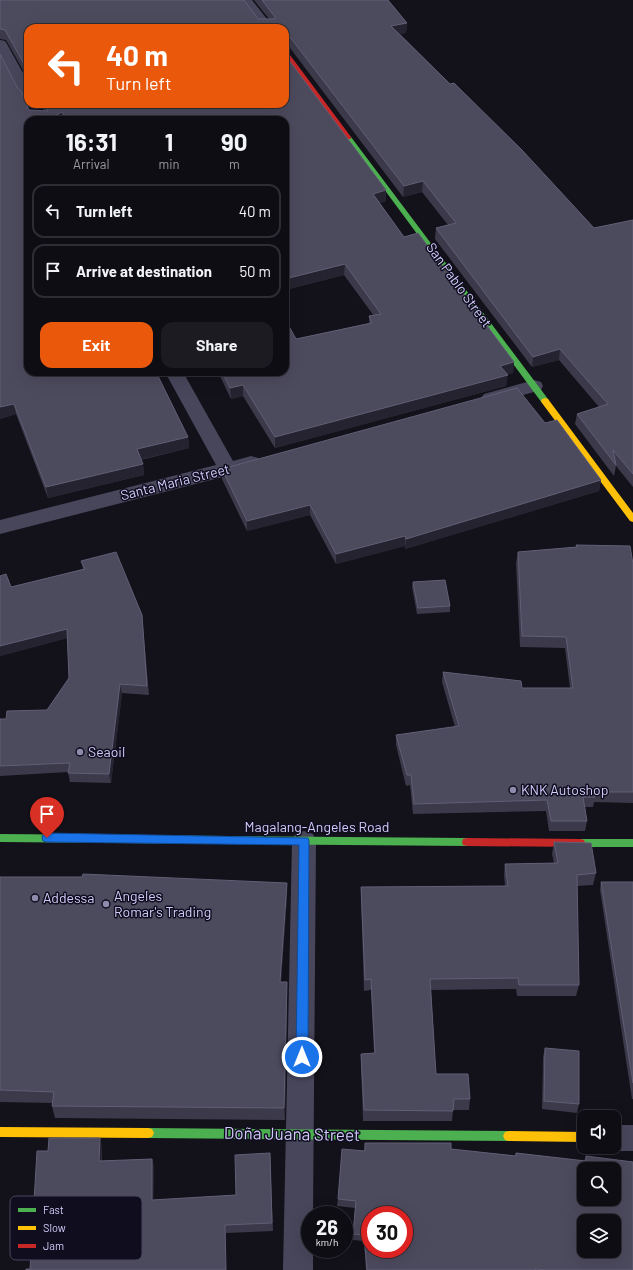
<!DOCTYPE html>
<meta charset="utf-8">
<style>
body{margin:0;font-family:Barlow,sans-serif;background:#1c1b22;color:#f1f3f6;height:100vh;display:flex;flex-direction:column;font-size:15px;white-space:nowrap}
*{box-sizing:border-box;margin:0}
p{font-size:13px;color:#9b9ca0}
.icon{flex:none;width:22px;height:22px;fill:none;stroke:currentColor;stroke-width:2;stroke-linecap:round;stroke-linejoin:round}
.map{position:relative;flex:1;overflow:hidden}
.panel{position:absolute;left:24px;top:116px;width:265px;height:260px;display:flex;flex-direction:column;background:#0e0d14;border-radius:12px;box-shadow:0 4px 16px #0002,0 0 0 1px #2e2d34}
.panel>*{flex:none}
.banner{position:absolute;left:24px;top:24px;width:265px;height:84px;border-radius:12px;box-shadow:0 4px 16px #0002,0 0 0 1px #2e2d34;background:#ea580c;color:#fff;overflow:hidden}
.fabs{position:absolute;left:577px;top:1110px;display:grid;gap:8px}
.fabs a{display:grid;place-items:center;width:44px;height:44px;border-radius:8px;background:#0e0d14;box-shadow:0 4px 16px #0002,0 0 0 1px #2e2d34;font-size:20px}
.speed{position:absolute;left:301px;top:1206px;display:flex;gap:8px;font-size:20px;font-weight:700;text-align:center}
.speed>*{display:grid;place-content:center;width:52px;height:52px;border-radius:50%;background:#0e0d14;box-shadow:0 4px 16px #0002,0 0 0 1px #2e2d34;line-height:1}
.speed small{font-size:10px;font-weight:400}
.speed .limit{border:6px solid #d22;background:#fff;color:#111}
.pin{position:absolute;display:grid;place-items:center;width:34px;height:34px;color:#fff;margin:-41px -17px;border-radius:50% 50% 50% 0;rotate:-45deg;box-shadow:0 0 4px #0007}
.pin .icon{rotate:45deg}
.me{position:absolute;width:44px;margin:-22px;rotate:0deg;stroke-linejoin:round;filter:drop-shadow(0 0 3px #0008)}
.turn{display:flex;align-items:center;gap:14px;height:84px;padding:0 16px;font-size:18px}
.turn .icon{width:52px;height:52px;stroke-width:2.5}
.turn b{display:block;font-size:28px;line-height:34px}
.eta{display:flex;justify-content:space-evenly;align-items:center;height:68px;text-align:center}
.eta b{font-size:24px;font-weight:700;line-height:28px}
.primary-button{display:flex;gap:8px;margin-top:auto;padding:8px 16px}
.primary-button a{flex:1;height:46px;border-radius:12px;background:#ea580c;color:#fff;font-size:16px;font-weight:700;line-height:46px;text-align:center}
.primary-button a+a{background:#1c1b22;color:#f1f3f6}
ul{padding:0;list-style:none}
li{display:flex;align-items:center;gap:12px;height:54px;margin:0 8px 6px;padding:0 8px;border:2px solid #2e2d34;border-radius:12px}
li div{flex:1}
li b{display:block;font-size:15px}
li em{font-style:normal}
.map>svg:first-child{display:block}
.lines{fill:none;stroke-linecap:round;stroke-linejoin:round}
.street{fill:#47465b;fill-rule:evenodd}
.fast{fill:#4caf50;fill-rule:evenodd}
.slow{fill:#ffc107;fill-rule:evenodd}
.jam{fill:#c62828;fill-rule:evenodd}
.wall{fill:#3c3a4a}
.shaded-wall{fill:#25232f}
.building{fill:#4c4a5d;stroke:#615e76;fill-rule:evenodd}
.route{fill:#1a73e8;stroke:#114b97}
.poi-dot{fill:#8f8bad;stroke:#100d1e;stroke-width:1.5}
.labels{text-anchor:middle;stroke-width:3;stroke-linejoin:round;paint-order:stroke}
.street-label{font-size:14px;fill:#d2cdfc;stroke:#100d1e}
.poi-label{font-size:14px;fill:#d2cdfc;stroke:#100d1e;text-anchor:start}
.near-street-label{font-size:17px;fill:#d2cdfc;stroke:#100d1e}
.key{fill:#100d1e;stroke:#4a4761;stroke-width:1}
.key-label{font-size:11px;fill:#d2cdfc}
</style>
<div class="map">
<svg width="633" height="1270" viewBox="0 0 633 1270">
<rect width="100%" height="100%" fill="#13111a"/>
<g class="lines">
<path class="street" d="M238,0H252L274,28H259Z
M0,40L5,41L7,44L28,82V102L23,100L20,97L0,58Z
M165,372H183L233,461L251,456L258,458L261,463L258,468L0,534V520L216,465Z
M534,380L541,382L543,386L541,390L491,404L484,402L481,398L484,394Z
M304,831L313,834L316,841L313,1215H310V1249H313V1270H283L292,841L295,834Z
M614,1125H633V1151H614L604,1147H614Z"/>
<path class="fast" d="M349,136L351,137L548,399L549,401L548,403H542L347,139V137Z
M0,834L467,838L471,839L472,842L471,845L467,846L0,842Z
M580,839H633V847H580L576,846L575,843L576,840Z
M148,1128L509,1131L513,1132L515,1136L513,1140L509,1141L148,1138L144,1137L142,1133L144,1129Z"/>
<path class="slow" d="M545,398L548,399L633,513V522L630,521L542,403L541,401L542,399Z
M0,1127L148,1128L152,1129L154,1133L152,1137L148,1138L0,1137Z
M509,1131L584,1132V1142L509,1141L505,1140L503,1136L505,1132Z"/>
<path class="jam" d="M285,50L287,51L351,137V139H347L285,56Z
M467,838L580,839L584,840L585,843L584,846L580,847L467,846L463,845L462,842L463,839Z"/>
</g>
<path class="wall" d="M0,0L258,19H269L254,0H388L407,23L406,33L400,34L594,228L633,220V487L616,466L614,476L575,424L577,414L599,407L559,360L532,367L435,239L436,228L448,225L422,192L403,197L290,48L285,47V28L28,79L6,40L0,39Z
M0,54L17,87L21,91L29,110L44,111L42,104H285V55L386,190V201L379,203L404,237L418,233L514,362L513,373L507,374L506,386L275,448L243,396L231,399L218,372H285V319L296,339L369,323V316H374L344,275L285,290V120H28V372H156L188,437L189,448L141,460L143,464L144,475L48,498L16,414L0,419Z
M545,423L601,480L599,491L405,549V546L336,564L310,515L247,531L222,479V469Z
M576,545L633,564V803L594,802L593,807H585L587,821L585,831H549L546,811L413,814L410,785L406,786L396,745V735L455,727L442,682L443,672L522,688H570L565,648L520,647L516,563L518,552L576,547Z
M81,561L142,615L149,695L122,693L111,783L70,782L68,772L0,776V719H6L47,710L69,678L67,638L0,656V576L11,587L83,569Z
M413,582L450,606V612L417,614L412,587Z
M554,842L596,873L593,885L577,886L579,985L576,996H517L516,989L431,990L436,1074L470,1099L469,1110H453L452,1121H363L361,1064V1054L374,1053L371,990L364,991L361,898V887L505,886L504,875L505,864L554,863L552,854Z
M0,877L287,896L281,982H287V994L285,1120L55,1118L52,1106L53,1103L0,1102Z
M601,882H633V1099H632L600,890Z
M545,1048L579,1104L577,1113L542,1109L543,1057Z
M365,1143L451,1149L515,1156L516,1153L584,1161L586,1156L633,1270H366L364,1241L353,1240L355,1208L337,1206L338,1199L364,1151Z
M102,1147V1161L152,1159L154,1167L153,1200L236,1195L270,1153L273,1231L226,1233L30,1269Z"/>
<path class="shaded-wall" d="M407,23L406,33L391,36V26Z
M62,112L63,120H48Z
M423,181L422,192L403,197L404,186Z
M386,190V201L372,204L373,194Z
M345,264L344,275L285,290V279Z
M560,349L559,360L532,367L533,357Z
M514,362L513,373L499,377L500,366Z
M508,375L506,386L275,448V437Z
M243,385V396L231,399L230,388Z
M14,404L16,414L0,419V407Z
M188,437L189,448L138,460L137,449Z
M143,464L144,475L48,498L46,487Z
M601,480L599,491L405,549L406,539Z
M310,505V515L247,531V521Z
M405,536V546L336,564V554Z
M67,629L68,638L0,656V646Z
M120,684L122,693L111,783L109,774Z
M287,883V896L280,994V982Z
M287,982V994L285,1120L284,1108Z
M100,1138L102,1147L101,1170L99,1161Z
M152,1159L154,1167L153,1208L152,1200Z
M225,1225L226,1233V1270Z"/>
<path class="building" d="M0,0H244L258,19H275V17L262,0H388L407,23L391,26L450,84L454,83L522,150L594,228L633,220V474L613,450L616,465L577,414L608,404L560,349L533,357L436,228L456,223L423,181L404,186L290,37L285,36V28H28V90V71L5,30L0,29Z
M0,54L17,87L21,91L29,110L48,111L45,104H285V55L386,190L373,194L404,237L418,233L514,362L500,366L508,375L275,437L243,385L230,388L222,372H285V319L296,339L372,323L369,316L381,314L345,264L285,279V120H67L62,112L48,120H28V372H156L188,437L137,449L143,464L46,487L14,404L0,407Z
M517,388L545,423L557,420L601,480L406,539L405,536L336,554L310,505L247,521L222,469Z
M576,545L630,546L633,564V792H595V797H583L587,821H551L547,800L414,804L411,775H407L396,735L459,726L443,672L521,681L522,688H573L566,637L522,636L518,552L577,547Z
M116,552L142,615L147,686L120,684L109,774L68,773L70,763L0,766V719H6L7,711L47,710L69,678L67,629L0,646V576L6,574L11,587L85,569L81,561Z
M445,580L450,606L418,608L413,582Z
M554,842L591,843L596,873L577,875L579,985H519L518,978L430,979L436,1074H468L470,1099H454L453,1111L364,1110L361,1054L375,1053L371,979L365,980L361,887L508,886L505,864L558,863Z
M83,874L287,883L280,982H287L284,1108L52,1106L54,1092L0,1090V877H82Z
M601,882H633V1083Z
M545,1048L579,1051V1104L544,1101Z
M49,1138H100L99,1161L152,1159V1200L236,1195L235,1155L270,1153L272,1223L225,1225L226,1270H26V1269H30L37,1151H48Z
M365,1143H451V1149L516,1156V1153L586,1161V1156L633,1162V1270H547L535,1269L536,1270H367L364,1235L353,1234L356,1201L338,1199L342,1149L365,1151ZM584,1169H614V1199H584ZM370,1215H404V1249H370ZM584,1221H614V1251H584Z"/>
<path class="route" d="M47,833L308,838L309,841L308,1057L306,1061L302,1062L298,1061L296,1057L299,845L47,842L43,841L42,838L43,835Z"/>
<g class="poi-dot">
<circle cx="80" cy="752" r="4"/>
<circle cx="513" cy="790" r="4"/>
<circle cx="35" cy="898" r="4"/>
<circle cx="106" cy="904" r="4"/>
</g>
<g class="labels">
<g class="street-label">
<text transform="translate(459 285) rotate(54)" y="5">San Pablo Street</text>
<text transform="translate(175 482) rotate(-14)" y="5">Santa Maria Street</text>
<text x="317" y="832">Magalang-Angeles Road</text>
</g>
<g class="poi-label">
<text x="88" y="757">Seaoil</text>
<text x="521" y="795">KNK Autoshop</text>
<text x="114" y="901">Angeles<tspan x="114" dy="16">Romar's Trading</tspan></text>
<text x="43" y="903">Addessa</text>
</g>
<g class="near-street-label">
<text transform="translate(292 1134) rotate(1)" y="6">Doña Juana Street</text>
</g>
</g>
<rect x="10" y="1196" width="132" height="64" rx="6" class="key"/>
<rect x="18" y="1208" width="18" height="4" fill="#4caf50"/>
<rect x="18" y="1226" width="18" height="4" fill="#ffc107"/>
<rect x="18" y="1244" width="18" height="4" fill="#c62828"/>
<g class="key-label">
<text x="43" y="1214">Fast</text>
<text x="43" y="1232">Slow</text>
<text x="43" y="1250">Jam</text>
</g>
</svg>
<div class="fabs">
<a><svg class="icon" aria-label="sound" viewBox="0 0 24 24"><path d="M4 9h4l5-4v14l-5-4H4zM17 9q2 3 0 6"/></svg></a>
<a><svg class="icon" aria-label="search" viewBox="0 0 24 24"><circle cx="10" cy="10" r="6"/><path d="M15 15l6 6"/></svg></a>
<a><svg class="icon" aria-label="layers" viewBox="0 0 24 24"><path d="M12 4l9 5-9 5-9-5zM3 14l9 5 9-5"/></svg></a>
</div>
<div class="speed"><div>26<small>km/h</small></div><div class="limit">30</div></div>
<div class="pin" style="left:47px;top:838px;background:#d93025"><svg class="icon" aria-label="arrive" viewBox="0 0 24 24"><path d="M6 21V4h12l-3 4 3 4H6"/></svg></div>
<svg class="me" style="left:302px;top:1057px" viewBox="-20 -20 40 40"><circle r="17" fill="#1a73e8" stroke="#fff" stroke-width="3"/><path d="M0-11L8 9 0 5-8 9z" fill="#fff"/></svg>
<div class="banner">
<div class="turn"><svg class="icon" aria-label="left" viewBox="0 0 24 24"><path d="M17 20v-9H6M10 6l-5 5 5 5"/></svg><div><b>40 m</b>Turn left</div></div>
</div>
<section class="panel">
<div class="eta">
<div><b>16:31</b><p>Arrival</p></div>
<div><b>1</b><p>min</p></div>
<div><b>90</b><p>m</p></div>
</div>
<ul>
<li><svg class="icon" aria-label="left" viewBox="0 0 24 24"><path d="M17 20v-9H6M10 6l-5 5 5 5"/></svg><div><b>Turn left</b></div><em>40 m</em></li>
<li><svg class="icon" aria-label="arrive" viewBox="0 0 24 24"><path d="M6 21V4h12l-3 4 3 4H6"/></svg><div><b>Arrive at destination</b></div><em>50 m</em></li>
</ul>
<div class="primary-button"><a>Exit</a><a>Share</a></div>
</section>
</div>
